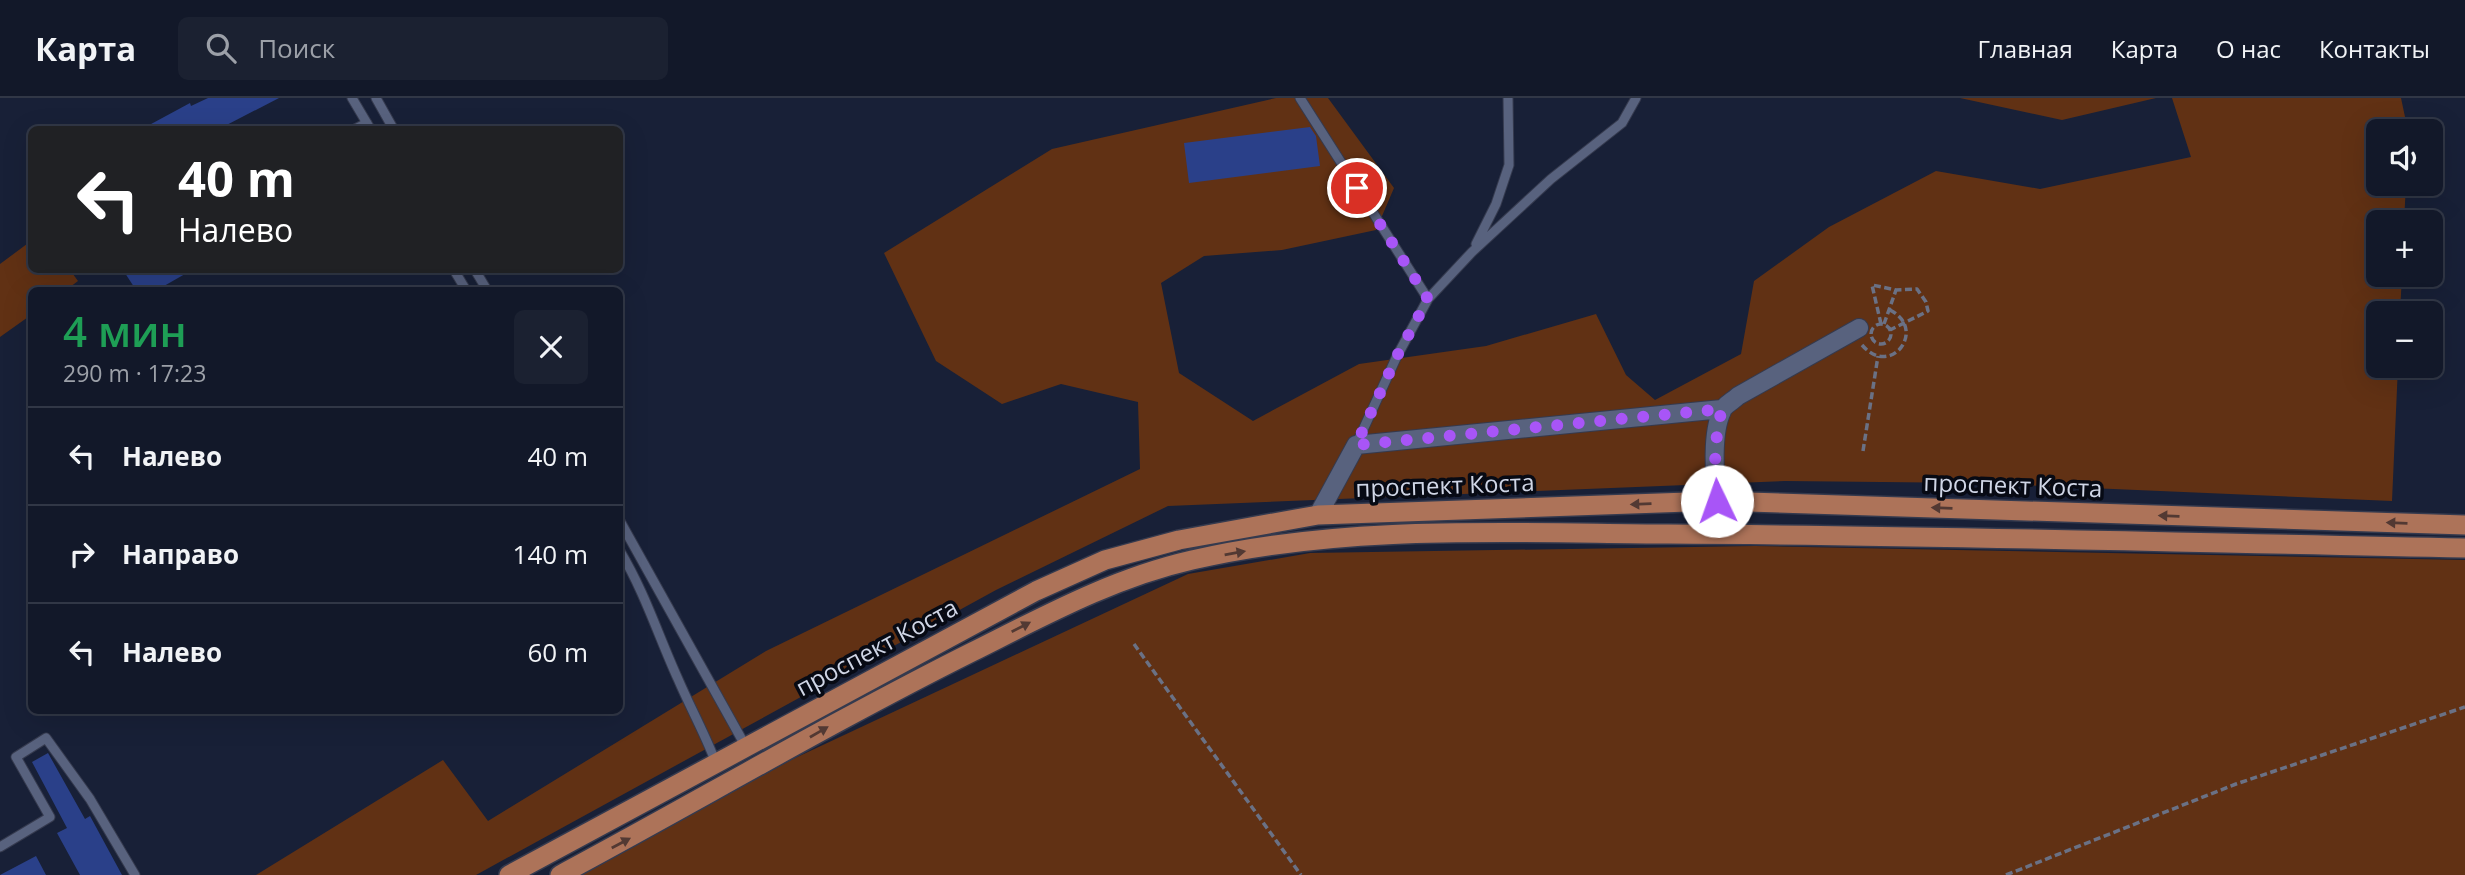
<!DOCTYPE html>
<html lang="ru">
<meta charset="utf-8">
<style>
body{margin:0;font-family:"Open Sans",sans-serif;background:#1b2131;color:#f1f3f6;height:100vh;display:flex;flex-direction:column;font-size:26px;white-space:nowrap}
*{box-sizing:border-box;margin:0}
p{font-size:23px;color:#9ca0a8}
.icon{flex:none;width:38px;height:38px;fill:none;stroke:currentColor;stroke-width:2;stroke-linecap:round;stroke-linejoin:round}
.map{position:relative;flex:1;overflow:hidden}
.side{position:absolute;left:28px;top:189px;width:595px;height:427px;display:flex;flex-direction:column;background:#121829;border-radius:10px;box-shadow:0 7px 28px #0002,0 0 0 2px #313746}
.side>*{flex:none}
.top-card{position:absolute;left:28px;top:28px;width:595px;height:147px;border-radius:10px;box-shadow:0 7px 28px #0002,0 0 0 2px #313746;background:#202124;color:#fff;overflow:hidden}
.tools{position:absolute;left:2366px;top:21px;display:grid;gap:14px}
.tools a{display:grid;place-items:center;width:77px;height:77px;border-radius:10px;background:#121829;box-shadow:0 7px 28px #0002,0 0 0 2px #313746;font-size:35px}
.pin{position:absolute;display:grid;place-items:center;width:60px;height:60px;color:#fff;margin:-30px;border:4px solid #fff;border-radius:50%;box-shadow:0 2px 7px #0007}
.me{position:absolute;width:77px;margin:-38px;rotate:357deg;stroke-linejoin:round;filter:drop-shadow(0 0 5px #0008)}
.turn{display:flex;align-items:center;gap:24px;height:147px;padding:0 35px;font-size:32px}
.turn .icon{width:91px;height:91px;stroke-width:2.5}
.turn b{display:block;font-size:49px;line-height:60px}
.round{display:grid;place-items:center;flex:none;width:74px;height:74px;border-radius:10px;background:#1b2131}
.summary{display:flex;align-items:center;justify-content:space-between;height:119px;padding:0 35px}
h1{font-size:42px;font-weight:600;line-height:52px;color:#1e9e55}
ul{padding:0;list-style:none}
li{display:flex;align-items:center;gap:21px;height:98px;padding:0 35px;border-top:2px solid #313746}
li div{flex:1}
li b{display:block;font-size:26px}
li em{font-style:normal}
header{display:flex;align-items:center;gap:42px;box-sizing:border-box;height:98px;padding:0 35px;background:#121829;border-bottom:2px solid #313746}
header strong{font-size:33px}
nav{display:flex;gap:38px;margin-inline-start:auto;font-size:24px}
.search{width:490px;height:63px;background:#1b2131;display:flex;align-items:center;gap:18px;box-sizing:border-box;padding:0 24px;border-radius:10px;color:#9ca0a8;font-size:26px}
.map>svg:first-child{display:block}
.green{fill:#613114}
.building{fill:#2a4089}
.lines{fill:none;stroke-linecap:round;stroke-linejoin:round}
.service-casing{stroke:#353a4e;stroke-width:11}
.minor-casing{stroke:#353a4e;stroke-width:20}
.primary-casing{stroke:#353a4e;stroke-width:22}
.path{stroke:#6a7185;stroke-width:3.5;stroke-dasharray:7 3.5;stroke-linecap:butt}
.service{stroke:#58627e;stroke-width:9}
.minor{stroke:#58627e;stroke-width:18}
.primary{stroke:#ad7359;stroke-width:19}
.oneway{fill:#523933}
.route{stroke:#a855f7;stroke-width:12;stroke-dasharray:0 21.6}
.labels{text-anchor:middle;stroke-width:7;stroke-linejoin:round;paint-order:stroke}
.street-label{font-size:24px;fill:#d0d6e6;stroke:#070a14}
</style>
<header>
<strong>Карта</strong>
<div class="search"><svg class="icon" aria-label="search" viewBox="0 0 24 24"><circle cx="10" cy="10" r="6"/><path d="M15 15l6 6"/></svg>Поиск</div>
<nav><a>Главная</a><a>Карта</a><a>О нас</a><a>Контакты</a></nav>
</header>
<div class="map">
<svg width="2465" height="777" viewBox="0 0 2465 777">
<rect width="100%" height="100%" fill="#182037"/>
<path class="green" d="M1276,0H1328L1394,90L1376,132L1282,152L1204,158L1161,185L1179,275L1253,323L1359,266L1486,248L1596,216L1626,277L1655,302L1741,256L1754,183L1829,129L1936,73L2040,91L2191,59L2172,0H2401L2408,33H2378V86H2406L2404,124H2378V177H2402L2400,215H2378V268H2398L2392,403L1977,385L1785,383L1168,408L996,492L476,777H256L443,662L488,723L766,553L1140,371L1138,304L1061,286L1002,306L936,263L884,155L1052,51Z
M1960,0H2156L2062,22Z
M31,143L32,172H70L78,183L66,192H32L31,217L0,239V166Z
M1755,448L2465,462V777H577L793,661L1188,476L1310,455Z"/>
<path class="building" d="M208,0H279L217,32H140L190,5L191,8Z
M1310,29L1316,38L1320,68L1189,85L1184,45Z
M123,172H192L157,192H136Z
M48,655L85,721L90,718L122,777H80L57,735L67,730L32,664Z
M36,758L46,777H0Z"/>
<g class="lines">
<defs>
<path id="service" d="M352,0L371,32
M376,0L394,32
M1300,0L1428,201
M353,32L367,25
M1476,146L1496,106L1509,67L1508,0
M454,172L466,192
M475,172L487,192
M1356,347L1397,258L1428,201L1472,154L1551,81L1622,25L1636,0
M620,423L746,649
M620,453C645,495 658,537 678,581C690,609 705,636 716,665
M0,749L50,719L16,659L46,640L90,701L135,777"/>
<path id="minor" d="M1717,403C1715,379 1711,336 1722,313C1724,307 1733,303 1738,298L1859,230
M1318,417L1356,347L1722,311"/>
<path id="primary" d="M509,777L1036,493L1105,462L1179,442L1318,417L1717,403L2465,427
M560,777C698,703 832,624 972,554C1044,518 1113,480 1192,462C1347,426 1510,435 1668,436C1934,437 2199,445 2465,450"/>
</defs>
<use href="#service" class="service-casing"/>
<use href="#minor" class="minor-casing"/>
<use href="#primary" class="primary-casing"/>
<path class="path" d="M1881,226L1872,187L1896,192L1917,191L1926,204L1928,213L1890,232
M1884,226L1896,192
M1871 236a10 10 0 1 1 20 0a10 10 0 1 1-20 0Z
M1862,247C1891,281 1928,231 1890,212
M1863,353L1878,258
M1134,546L1301,777
M2006,777L2236,686L2465,609"/>
<use href="#service" class="service"/>
<use href="#minor" class="minor"/>
<use href="#primary" class="primary"/>
</g>
<defs><path id="oneway-solid" d="M-6-.8H1V-3.2L6.5 0L1 3.2V.8H-6Z" transform="scale(1.75)"/></defs>
<g class="oneway">
<use href="#oneway-solid" transform="translate(1641 406) rotate(178)"/>
<use href="#oneway-solid" transform="translate(1942 410) rotate(-178)"/>
<use href="#oneway-solid" transform="translate(2169 418) rotate(-178)"/>
<use href="#oneway-solid" transform="translate(2397 425) rotate(-178)"/>
<use href="#oneway-solid" transform="translate(1235 455) rotate(-10)"/>
<use href="#oneway-solid" transform="translate(1021 529) rotate(-27)"/>
<use href="#oneway-solid" transform="translate(819 634) rotate(-30)"/>
<use href="#oneway-solid" transform="translate(621 745) rotate(-28)"/>
</g>
<g class="lines">
<path class="route" d="M1357,90L1428,201L1397,258L1356,347L1722,311C1714,341 1714,372 1717,403"/>
</g>
<g class="labels">
<g class="street-label">
<text transform="translate(1445 388) rotate(-2)" y="8">проспект Коста</text>
<text transform="translate(2013 388) rotate(2)" y="8">проспект Коста</text>
<text transform="translate(877 550) rotate(-28)" y="8">проспект Коста</text>
</g>
</g>
</svg>
<div class="tools">
<a><svg class="icon" aria-label="sound" viewBox="0 0 24 24"><path d="M4 9h4l5-4v14l-5-4H4zM17 9q2 3 0 6"/></svg></a>
<a>+</a>
<a>−</a>
</div>
<div class="pin" style="left:1357px;top:90px;background:#d93025"><svg class="icon" aria-label="arrive" viewBox="0 0 24 24"><path d="M6 21V4h12l-3 4 3 4H6"/></svg></div>
<svg class="me" style="left:1717px;top:403px" viewBox="-20 -20 40 40"><circle r="19" fill="#fff"/><path d="M0-13L10 11 0 6-10 11z" fill="#a855f7"/></svg>
<div class="top-card">
<div class="turn"><svg class="icon" aria-label="left" viewBox="0 0 24 24"><path d="M17 20v-9H6M10 6l-5 5 5 5"/></svg><div><b>40 m</b>Налево</div></div>
</div>
<section class="side">
<div class="summary"><div><h1>4 мин</h1><p>290 m · 17:23</p></div><a class="round"><svg class="icon" aria-label="close" viewBox="0 0 24 24"><path d="M6 6l12 12M18 6L6 18"/></svg></a></div>
<ul>
<li><svg class="icon" aria-label="left" viewBox="0 0 24 24"><path d="M17 20v-9H6M10 6l-5 5 5 5"/></svg><div><b>Налево</b></div><em>40 m</em></li>
<li><svg class="icon" aria-label="right" viewBox="0 0 24 24"><path d="M7 20v-9h11M14 6l5 5-5 5"/></svg><div><b>Направо</b></div><em>140 m</em></li>
<li><svg class="icon" aria-label="left" viewBox="0 0 24 24"><path d="M17 20v-9H6M10 6l-5 5 5 5"/></svg><div><b>Налево</b></div><em>60 m</em></li>
</ul>
</section>
</div>
